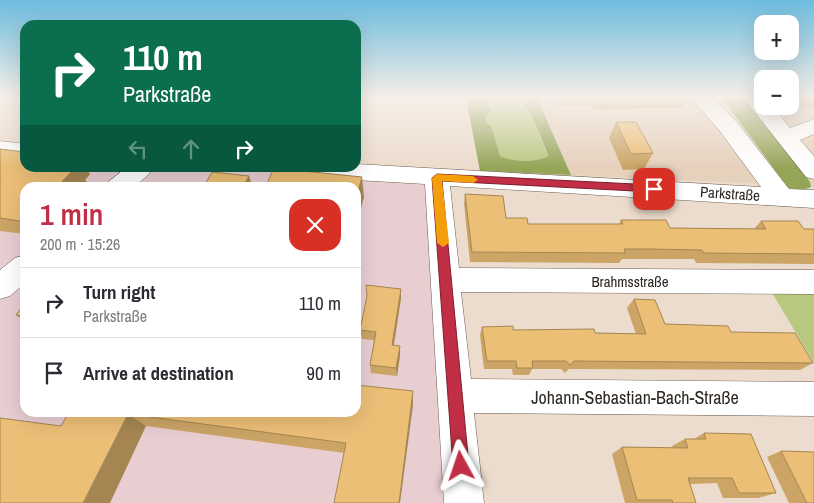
<!DOCTYPE html>
<meta charset="utf-8">
<style>
body{margin:0;font-family:"Archivo Narrow",sans-serif;background:#f2f2f3;color:#2b2b33;height:100vh;display:flex;flex-direction:column;font-size:19px;white-space:nowrap}
*{box-sizing:border-box;margin:0}
p{font-size:16px;color:#7c7c81}
.icon{flex:none;width:28px;height:28px;fill:none;stroke:currentColor;stroke-width:2;stroke-linecap:round;stroke-linejoin:round}
.map{position:relative;flex:1;overflow:hidden}
.panel{position:absolute;left:20px;top:182px;width:341px;height:235px;display:flex;flex-direction:column;background:#fff;border-radius:15px;box-shadow:0 5px 20px #0002}
.panel>*{flex:none}
.banner{position:absolute;left:20px;top:20px;width:341px;height:152px;border-radius:15px;box-shadow:0 5px 20px #0002;background:#0b6e4f;color:#fff;overflow:hidden}
.tools{position:absolute;left:754px;top:15px;display:grid;gap:10px}
.tools a{display:grid;place-items:center;width:45px;height:45px;border-radius:10px;background:#fff;box-shadow:0 5px 20px #0002;font-size:25px}
.pin{position:absolute;display:grid;place-items:center;width:42px;height:42px;color:#fff;margin:-21px;border-radius:10px;box-shadow:0 2px 8px #0006}
.me{position:absolute;width:55px;margin:-28px;rotate:355deg;stroke-linejoin:round;filter:drop-shadow(0 0 4px #0008)}
.turn{display:flex;align-items:center;gap:18px;height:105px;padding:0 20px;font-size:22px}
.turn .icon{width:65px;height:65px;stroke-width:2.5}
.turn b{display:block;font-size:35px;line-height:42px}
.lanes{display:flex;align-items:center;height:48px;padding:0 20px;background:#0003;justify-content:center;gap:25px;direction:ltr}
.lanes .off{opacity:.35}
.round{display:grid;place-items:center;flex:none;width:52px;height:52px;border-radius:15px;background:#f2f2f3}
.overview{display:flex;align-items:center;justify-content:space-between;height:85px;padding:0 20px}
h1{font-size:30px;font-weight:600;line-height:38px;color:#c02f46}
ul{padding:0;list-style:none}
li{display:flex;align-items:center;gap:15px;height:70px;padding:0 20px;border-top:1px solid #e1e1e2}
li div{flex:1}
li b{display:block;font-size:19px}
li em{font-style:normal}
.map>svg:first-child{display:block}
.commercial{fill:#e8cdd1;fill-rule:evenodd}
.built{fill:#e6d1bc}
.green{fill:#b8c87f}
.forest{fill:#95a558}
.lines{fill:none;stroke-linecap:round;stroke-linejoin:round}
.minor-casing{stroke:#6c5e51;stroke-width:1}
.minor{fill:#fff;fill-rule:evenodd}
.wall{fill:#cba466}
.shaded-wall{fill:#a58653}
.building{fill:#ecbf77;stroke:#a58653}
.route{fill:#c02f46;stroke:#7d1f2e}
.slow{fill:#f59e0b}
.labels{text-anchor:middle;stroke-width:4;stroke-linejoin:round;paint-order:stroke}
.street-label{font-size:15px;fill:#2e2823;stroke:#fff}
.near-street-label{font-size:18px;fill:#2e2823;stroke:#fff}
</style>
<div class="map">
<svg width="814" height="503" viewBox="0 0 814 503">
<rect width="100%" height="100%" fill="#ecdccd"/>
<path class="commercial" d="M0,141L25,168H246L428,186L452,503H0ZM25,188H356V412H25Z"/>
<path class="built" d="M537,98H722L785,185L571,175Z
M747,98H762V106H790L814,98V187H811L810,182L769,124Z"/>
<path class="green" d="M486,98H521L525,108L532,116L548,156C535,163 513,162 500,156L492,128L486,121L485,115L491,111Z
M771,291L814,293V363Z"/>
<path class="forest" d="M466,98H486L491,112L486,115V121L492,128L500,156C513,162 535,163 548,156C548,153 533,118 531,115C527,109 523,105 521,98H537L571,175L480,171Z
M722,98H747L769,124L810,182L811,187L803,190L788,188Z"/>
<g class="lines">
<defs>
<path id="minor" d="M691,98H712L735,120L789,189L814,190V208L450,186L459,268L814,270V294L461,292L471,379L814,382V416L474,413L484,503H444L425,184L286,176L278,174L274,168H356V164L761,187L719,130Z
M744,98H762V106H772L790,128L814,119V134L800,140L814,156V179L806,177Z
M0,141L25,144V158L0,155Z
M126,168H153L149,174L133,188H105L108,182Z
M25,255V283L10,296L0,299V270L15,258Z"/>
</defs>
<use href="#minor" class="minor-casing"/>
<use href="#minor" class="minor"/>
</g>
<path class="wall" d="M556,98H687L682,108L594,109L590,105L559,106Z
M790,98H814V107L776,108L774,106H790Z
M616,122L653,153L644,169L623,170L609,138Z
M0,149L25,168H85L90,174L85,180L87,182L82,188H25V234L0,231Z
M465,194L506,218L528,224H619L621,220L670,228L754,229L761,221L804,229H814V264L696,263L694,259H622L619,263L470,262L464,204Z
M401,289V298L394,346H400V355L397,376L371,373L370,365L374,340L362,339L360,330Z
M634,299L665,324L731,332L813,363L800,370L569,369L565,373L561,369H532L529,375H513L512,369H484L480,335L482,327L513,330L595,333L636,334L627,308Z
M25,303V322L16,315Z
M413,405L344,453L146,426H61L69,412Z
M704,433L776,493L758,498H723L717,483L690,484L696,503H625L612,454L622,447L673,448L672,446L685,439H694Z
M781,451L814,503H789L767,457Z"/>
<path class="shaded-wall" d="M72,168H85L90,174L85,180L87,182L82,188H56Z
M249,176L253,188H242Z
M362,177L364,197L356,227V198Z
M25,216V226L20,221Z
M401,289V298L392,354V345Z
M400,346V355L397,376L396,368Z
M413,391V405L400,503H399Z
M128,414L146,426L110,503H83Z"/>
<path class="building" d="M616,122H636L653,153L631,154Z
M0,149L25,152V168H75L56,188H25V216L20,221L0,218Z
M274,168L362,177L356,198V188H265Z
M212,172L249,176L242,188H203Z
M132,184L164,188H130Z
M465,194L503,196L506,218H527L528,224H623L621,220H666L670,228L766,229L761,221H798L804,229H814V254L704,253L702,250L649,249H624L625,253L472,252Z
M366,285L401,289L392,345L400,346L396,368L370,365L376,332L360,330L367,296Z
M634,299L655,300L665,324L728,326L731,332L795,333L813,363L574,361L570,365L566,361H532L533,368H517L516,361H487L482,327L513,326V330L594,329L595,333L646,334Z
M25,303V317L16,315Z
M356,385L413,391L399,503H334L346,443L128,414L83,503H0V418L61,426L69,412H356Z
M704,433L751,434L776,493H739L732,478H688L696,503H673L672,500H637L622,447L688,448L685,439H706Z
M781,451L814,452V503H807Z"/>
<linearGradient id="sky" x2="0" y2="1"><stop stop-color="#6dbcde"/><stop offset="0.58" stop-color="#f6efe8"/><stop offset="1" stop-color="#f6efe8" stop-opacity="0"/></linearGradient>
<rect width="814" height="168" fill="url(#sky)"/>
<path class="route" d="M437,174L654,185L659,189L654,192L442,181L469,466L467,472L461,474L456,472L453,466L432,178Z"/>
<path class="slow" d="M437,174L473,176L478,180L473,183L442,181L449,243L443,247L437,243L432,178Z"/>
<g class="labels">
<g class="street-label">
<text transform="translate(730 194) rotate(4)" y="5">Parkstraße</text>
<text x="630" y="287">Brahmsstraße</text>
</g>
<g class="near-street-label">
<text x="635" y="404">Johann-Sebastian-Bach-Straße</text>
</g>
</g>
</svg>
<div class="tools">
<a>+</a>
<a>−</a>
</div>
<div class="pin" style="left:654px;top:189px;background:#d93025"><svg class="icon" aria-label="arrive" viewBox="0 0 24 24"><path d="M6 21V4h12l-3 4 3 4H6"/></svg></div>
<svg class="me" style="left:461px;top:466px" viewBox="-20 -20 40 40"><path d="M0-17L14 15 0 8-14 15z" fill="#c02f46" stroke="#fff" stroke-width="4"/></svg>
<div class="banner">
<div class="turn"><svg class="icon" aria-label="right" viewBox="0 0 24 24"><path d="M7 20v-9h11M14 6l5 5-5 5"/></svg><div><b>110 m</b>Parkstraße</div></div>
<div class="lanes"><svg class="icon off" aria-label="left" viewBox="0 0 24 24"><path d="M17 20v-9H6M10 6l-5 5 5 5"/></svg><svg class="icon off" aria-label="ahead" viewBox="0 0 24 24"><path d="M12 20V5M6 11l6-6 6 6"/></svg><svg class="icon" aria-label="right" viewBox="0 0 24 24"><path d="M7 20v-9h11M14 6l5 5-5 5"/></svg></div>
</div>
<section class="panel">
<div class="overview"><div><h1>1 min</h1><p>200 m · 15:26</p></div><a class="round" style="background:#d93025;color:#fff"><svg class="icon" aria-label="close" viewBox="0 0 24 24"><path d="M6 6l12 12M18 6L6 18"/></svg></a></div>
<ul>
<li><svg class="icon" aria-label="right" viewBox="0 0 24 24"><path d="M7 20v-9h11M14 6l5 5-5 5"/></svg><div><b>Turn right</b><p>Parkstraße</p></div><em>110 m</em></li>
<li><svg class="icon" aria-label="arrive" viewBox="0 0 24 24"><path d="M6 21V4h12l-3 4 3 4H6"/></svg><div><b>Arrive at destination</b></div><em>90 m</em></li>
</ul>
</section>
</div>
